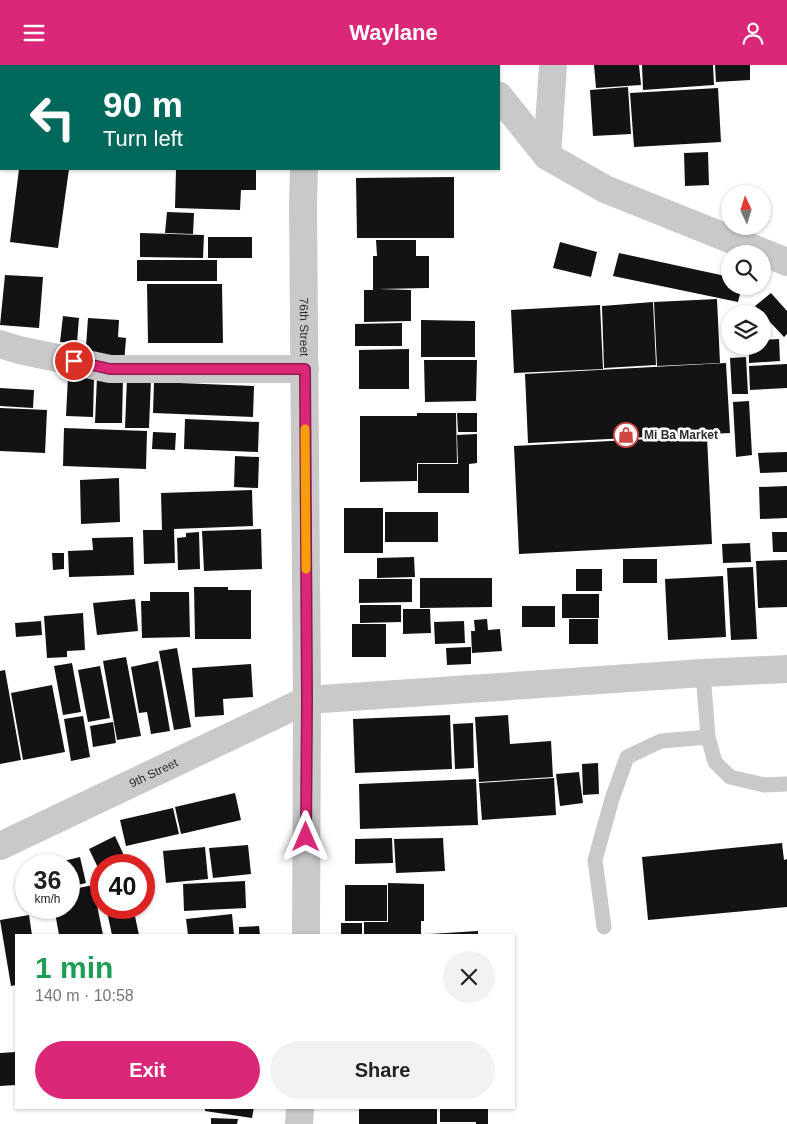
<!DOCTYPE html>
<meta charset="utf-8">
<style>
body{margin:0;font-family:Arial,sans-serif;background:#f2f2f2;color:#222;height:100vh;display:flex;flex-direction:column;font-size:19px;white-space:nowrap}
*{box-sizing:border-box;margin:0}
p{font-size:16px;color:#767676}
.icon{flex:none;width:28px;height:28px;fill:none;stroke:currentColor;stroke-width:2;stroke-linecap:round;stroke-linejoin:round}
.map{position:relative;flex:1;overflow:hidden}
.panel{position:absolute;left:15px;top:869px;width:500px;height:175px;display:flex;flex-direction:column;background:#fff;border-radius:0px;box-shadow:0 1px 4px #0004}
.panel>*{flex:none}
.banner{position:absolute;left:0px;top:0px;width:500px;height:105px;box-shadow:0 1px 4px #0004;background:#00695c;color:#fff;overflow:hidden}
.needle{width:32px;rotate:356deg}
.tools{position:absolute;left:721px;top:120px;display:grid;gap:10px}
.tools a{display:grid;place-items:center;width:50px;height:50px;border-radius:50%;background:#fff;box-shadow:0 1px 4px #0004;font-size:25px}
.speed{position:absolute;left:15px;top:789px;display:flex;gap:10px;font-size:25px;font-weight:700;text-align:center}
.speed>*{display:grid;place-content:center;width:65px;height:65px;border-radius:50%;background:#fff;box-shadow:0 1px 4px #0004;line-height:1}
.speed small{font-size:12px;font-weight:400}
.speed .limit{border:8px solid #d22;background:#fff;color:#111}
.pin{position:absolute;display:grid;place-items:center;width:42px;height:42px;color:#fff;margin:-21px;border:2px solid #fff;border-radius:50%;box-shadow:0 1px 5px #0007}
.me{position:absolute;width:55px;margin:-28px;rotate:0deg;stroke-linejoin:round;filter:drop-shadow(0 0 4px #0008)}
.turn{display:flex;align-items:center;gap:18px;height:105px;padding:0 20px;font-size:22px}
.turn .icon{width:65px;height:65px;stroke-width:2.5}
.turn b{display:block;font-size:35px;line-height:42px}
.round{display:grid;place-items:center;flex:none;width:52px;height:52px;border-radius:26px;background:#f2f2f2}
.headline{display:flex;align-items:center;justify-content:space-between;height:85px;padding:0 20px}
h1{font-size:30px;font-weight:700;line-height:38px;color:#1e9e55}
.cta{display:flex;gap:10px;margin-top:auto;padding:10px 20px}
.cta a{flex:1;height:58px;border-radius:30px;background:#db2777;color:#fff;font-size:20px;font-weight:700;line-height:58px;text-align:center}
.cta a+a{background:#f2f2f2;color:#222}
header{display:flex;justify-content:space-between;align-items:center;height:65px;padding:0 20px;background:#db2777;color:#fff;font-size:22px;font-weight:700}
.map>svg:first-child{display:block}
.building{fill:#131313}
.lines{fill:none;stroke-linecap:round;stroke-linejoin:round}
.service{stroke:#c9c9c9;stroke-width:15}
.minor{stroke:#c9c9c9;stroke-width:28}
.tertiary{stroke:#c9c9c9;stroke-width:28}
.route-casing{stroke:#8e194d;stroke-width:12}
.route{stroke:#db2777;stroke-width:9}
.slow{stroke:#f59e0b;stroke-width:9}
.labels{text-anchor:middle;stroke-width:5;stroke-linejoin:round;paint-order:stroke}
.street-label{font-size:12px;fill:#2c2c2c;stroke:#fff}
.poi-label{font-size:12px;font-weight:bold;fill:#2c2c2c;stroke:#fff;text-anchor:start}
</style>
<header><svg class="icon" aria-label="menu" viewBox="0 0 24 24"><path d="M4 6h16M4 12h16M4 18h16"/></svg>Waylane<svg class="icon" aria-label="person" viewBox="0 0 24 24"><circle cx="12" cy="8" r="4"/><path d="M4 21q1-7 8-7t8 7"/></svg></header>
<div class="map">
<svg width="787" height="1059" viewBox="0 0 787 1059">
<rect width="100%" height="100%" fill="#fff"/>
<path class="building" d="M594,0H639L641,20L596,23Z
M642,0H713L714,20L643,25Z
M715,0H750V15L716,17Z
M628,22L631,69L593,71L590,25Z
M718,23L721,77L634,82L630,28Z
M708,87L709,120L685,121L684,88Z
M19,104H69L58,183L10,177Z
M176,104L256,105V125H241L240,145L175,143Z
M454,112V173H357L356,113Z
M167,147L194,148L193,169L165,168Z
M140,168L204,170L203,193L140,192Z
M208,172H252V193H208Z
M376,175H416V191H429V223L378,224L411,225V256L364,257V225H373V191H377Z
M560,177L597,187L591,212L553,203Z
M619,188L730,212V221H742L738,237L613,211Z
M137,195H217V216H137Z
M5,210L43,212L39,263L0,260Z
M147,219H222L223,278H148Z
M771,228L787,246V269L784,272L755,241Z
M717,234L720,298L657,301L654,237Z
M653,237L656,300L604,303L602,241Z
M600,240L603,304L514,308L511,245Z
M63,251L79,253L77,278L60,277Z
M88,253L119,255L118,272L126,273L124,299L85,296Z
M421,255L475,256V292H421Z
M402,258V281H355V259Z
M779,274L780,296L749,298V281H762V275Z
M409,284V324H359V285Z
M746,292L748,329H732L730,293Z
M424,295H477L476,336L425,337Z
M726,298L730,368L528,378L525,309Z
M787,299V323L750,325L749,301Z
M68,312L94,313L93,352L66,351Z
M97,312L123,313L122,358H95Z
M127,313L151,314L149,363H125Z
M154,317L254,321L253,352L153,348Z
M0,323L34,325L33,343L0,341Z
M749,336L752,390L736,392L733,337Z
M0,343L47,345L45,388L0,386Z
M417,348H456L457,398H417V416L360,417V351H417Z
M457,348H477V367H458Z
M185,354L259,357L258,387L184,384Z
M64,363L147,366L146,404L63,401Z
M153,367L176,368L175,385L152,384Z
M477,369V398L469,399V428H418V399H458L457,370Z
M707,371L712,479L519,489L514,381Z
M787,387V407L760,408L758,388Z
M235,391L259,392L258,423L234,422Z
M119,413L120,457L81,459L80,415Z
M787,421V453L760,454L759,422Z
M252,425L253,461L174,464L175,498L144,499L143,465H162L161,428Z
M344,443H383V488H344Z
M385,447H438V477H385Z
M261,464L262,504L204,506L202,466Z
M199,467L200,504L178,505L177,473L186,472V468Z
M772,467H787V487H773Z
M133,472L134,510L69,512L68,486L93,485L92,473Z
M750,478L751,497L723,498L722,479Z
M52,488H64V504L53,505Z
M414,492L415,512L377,513V493Z
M623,494H657V518H623Z
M787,495V542L758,543L756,496Z
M753,502L757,574L731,575L727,503Z
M576,504H602V526H576Z
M723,511L726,572L668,575L665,514Z
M420,513H492V542L420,543Z
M359,514H412V537L359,538Z
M194,522H228V525H251V574H195Z
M150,527H189L190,572L142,573L141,536H150Z
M562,529H599V553H562Z
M135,534L138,566L97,570L93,538Z
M360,540H401V557L360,558Z
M522,541H555V562H522Z
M403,544H430L431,568L403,569Z
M83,548L85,585L67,586V592L47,593L44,551Z
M487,554L488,565L500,564L502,586L472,588L471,566H475L474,555Z
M569,554H598V579H569Z
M41,556L42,570L16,572L15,558Z
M464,556L465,578L435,579L434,557Z
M352,559H386V592H352Z
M471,582V599L447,600L446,583Z
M177,583L191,662L174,665L159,586Z
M126,592L141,671L117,675L103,596Z
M158,596L170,666L151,669L147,647L139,648L131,602Z
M72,598L81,647L63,650L54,601Z
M251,599L253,632L223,634L224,650L195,652L192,603Z
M100,601L110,653L88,657L78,605Z
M5,605L21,695L0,699V606Z
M52,620L65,687L23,695L11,628Z
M450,650L452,704L355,708L353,654Z
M508,650L510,679L551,676L553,712L479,717L475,652Z
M83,651L90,692L71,696L64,654Z
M113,657L116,678L93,682L90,661Z
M473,658L474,703L455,704L453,659Z
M598,698L599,729L583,730L582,699Z
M579,707L583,738L560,741L556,709Z
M554,713L556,750L482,755L479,718Z
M476,714L478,760L360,764L359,719Z
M235,728L241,755L181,769L175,742Z
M173,743L179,769L126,781L120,755Z
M115,771L127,797L121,800H101V809L89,784Z
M392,773L393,798L355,799V774Z
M443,773L445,806L396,808L394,774Z
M782,778L784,795L787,794V842L648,855L642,792Z
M248,780L251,809L213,813L209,783Z
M205,782L208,814L166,818L163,786Z
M80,792L86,818L69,822V800H47Z
M245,816L246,843L184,846L183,819Z
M388,818L424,819V856H421V870H364V857H388Z
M93,820L103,870H59L54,842H69V825Z
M345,820H387V856H345Z
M106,842H133L139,870H112Z
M232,849L234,870H188L186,854Z
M29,850L32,870H16V920L11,921L0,855Z
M341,858H362V870H341Z
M259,861L260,870H239V862Z
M478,866V870H430V869Z
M16,987V1020L0,1021V988Z
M205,1042H254L252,1053L205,1046Z
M359,1042H437V1059H359Z
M440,1042H488V1059H476V1057H440Z
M211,1053L238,1054L237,1059H211Z"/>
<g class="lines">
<path class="service" d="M703,608L708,672L715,697L730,712L764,720L787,719
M604,862L595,795L612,734L627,692L661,676L708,672"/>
<g class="minor">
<path d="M474,0L475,1"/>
<path d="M499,31L547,91L605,124L787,197"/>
<path d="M547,91L553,0"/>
<path d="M0,279L19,285L110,304H305"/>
<path id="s1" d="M0,781L307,635L703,608L787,604"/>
</g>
<g class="tertiary">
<path d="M306,1V0"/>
<path id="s2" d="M304,104L303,141L307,635L306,870"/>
<path d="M299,1059L300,1042"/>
</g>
</g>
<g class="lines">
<defs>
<path id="route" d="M74,296L110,304H305L307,635L306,772"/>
</defs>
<use href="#route" class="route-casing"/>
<use href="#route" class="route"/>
<path class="slow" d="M305,364L306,504"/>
</g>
<defs>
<symbol id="shop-ring" viewBox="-11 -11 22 22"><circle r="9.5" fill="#fff" stroke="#cd4843" stroke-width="1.5"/><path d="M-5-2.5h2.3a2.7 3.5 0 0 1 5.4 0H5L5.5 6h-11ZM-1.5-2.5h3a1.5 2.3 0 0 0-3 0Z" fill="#cd4843"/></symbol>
</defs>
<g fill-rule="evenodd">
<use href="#shop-ring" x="612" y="356" width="28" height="28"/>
</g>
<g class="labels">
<g class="street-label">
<text dy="4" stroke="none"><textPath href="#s2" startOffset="158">76th Street</textPath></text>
<text dy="4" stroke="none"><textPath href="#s1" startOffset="170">9th Street</textPath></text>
</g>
<g class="poi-label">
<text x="644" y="374">Mi Ba Market</text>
</g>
</g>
</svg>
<div class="tools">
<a><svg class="needle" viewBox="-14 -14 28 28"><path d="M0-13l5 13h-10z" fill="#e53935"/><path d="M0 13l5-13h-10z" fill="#767676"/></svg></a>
<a><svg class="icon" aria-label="search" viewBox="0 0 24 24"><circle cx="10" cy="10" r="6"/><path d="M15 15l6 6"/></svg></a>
<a><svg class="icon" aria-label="layers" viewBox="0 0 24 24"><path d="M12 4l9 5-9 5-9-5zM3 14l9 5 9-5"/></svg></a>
</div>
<div class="speed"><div>36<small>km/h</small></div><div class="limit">40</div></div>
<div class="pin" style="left:74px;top:296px;background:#d93025"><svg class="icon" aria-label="arrive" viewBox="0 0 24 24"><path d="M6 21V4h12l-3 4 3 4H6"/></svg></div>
<svg class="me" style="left:306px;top:772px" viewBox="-20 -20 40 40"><path d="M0-17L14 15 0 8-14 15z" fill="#db2777" stroke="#fff" stroke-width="4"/></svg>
<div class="banner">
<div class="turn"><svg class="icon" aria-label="left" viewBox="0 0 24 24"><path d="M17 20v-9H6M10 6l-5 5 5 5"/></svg><div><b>90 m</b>Turn left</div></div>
</div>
<section class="panel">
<div class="headline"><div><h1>1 min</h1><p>140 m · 10:58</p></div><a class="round"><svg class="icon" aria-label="close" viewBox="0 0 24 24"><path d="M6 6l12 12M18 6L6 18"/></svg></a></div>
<div class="cta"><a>Exit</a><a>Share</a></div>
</section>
</div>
